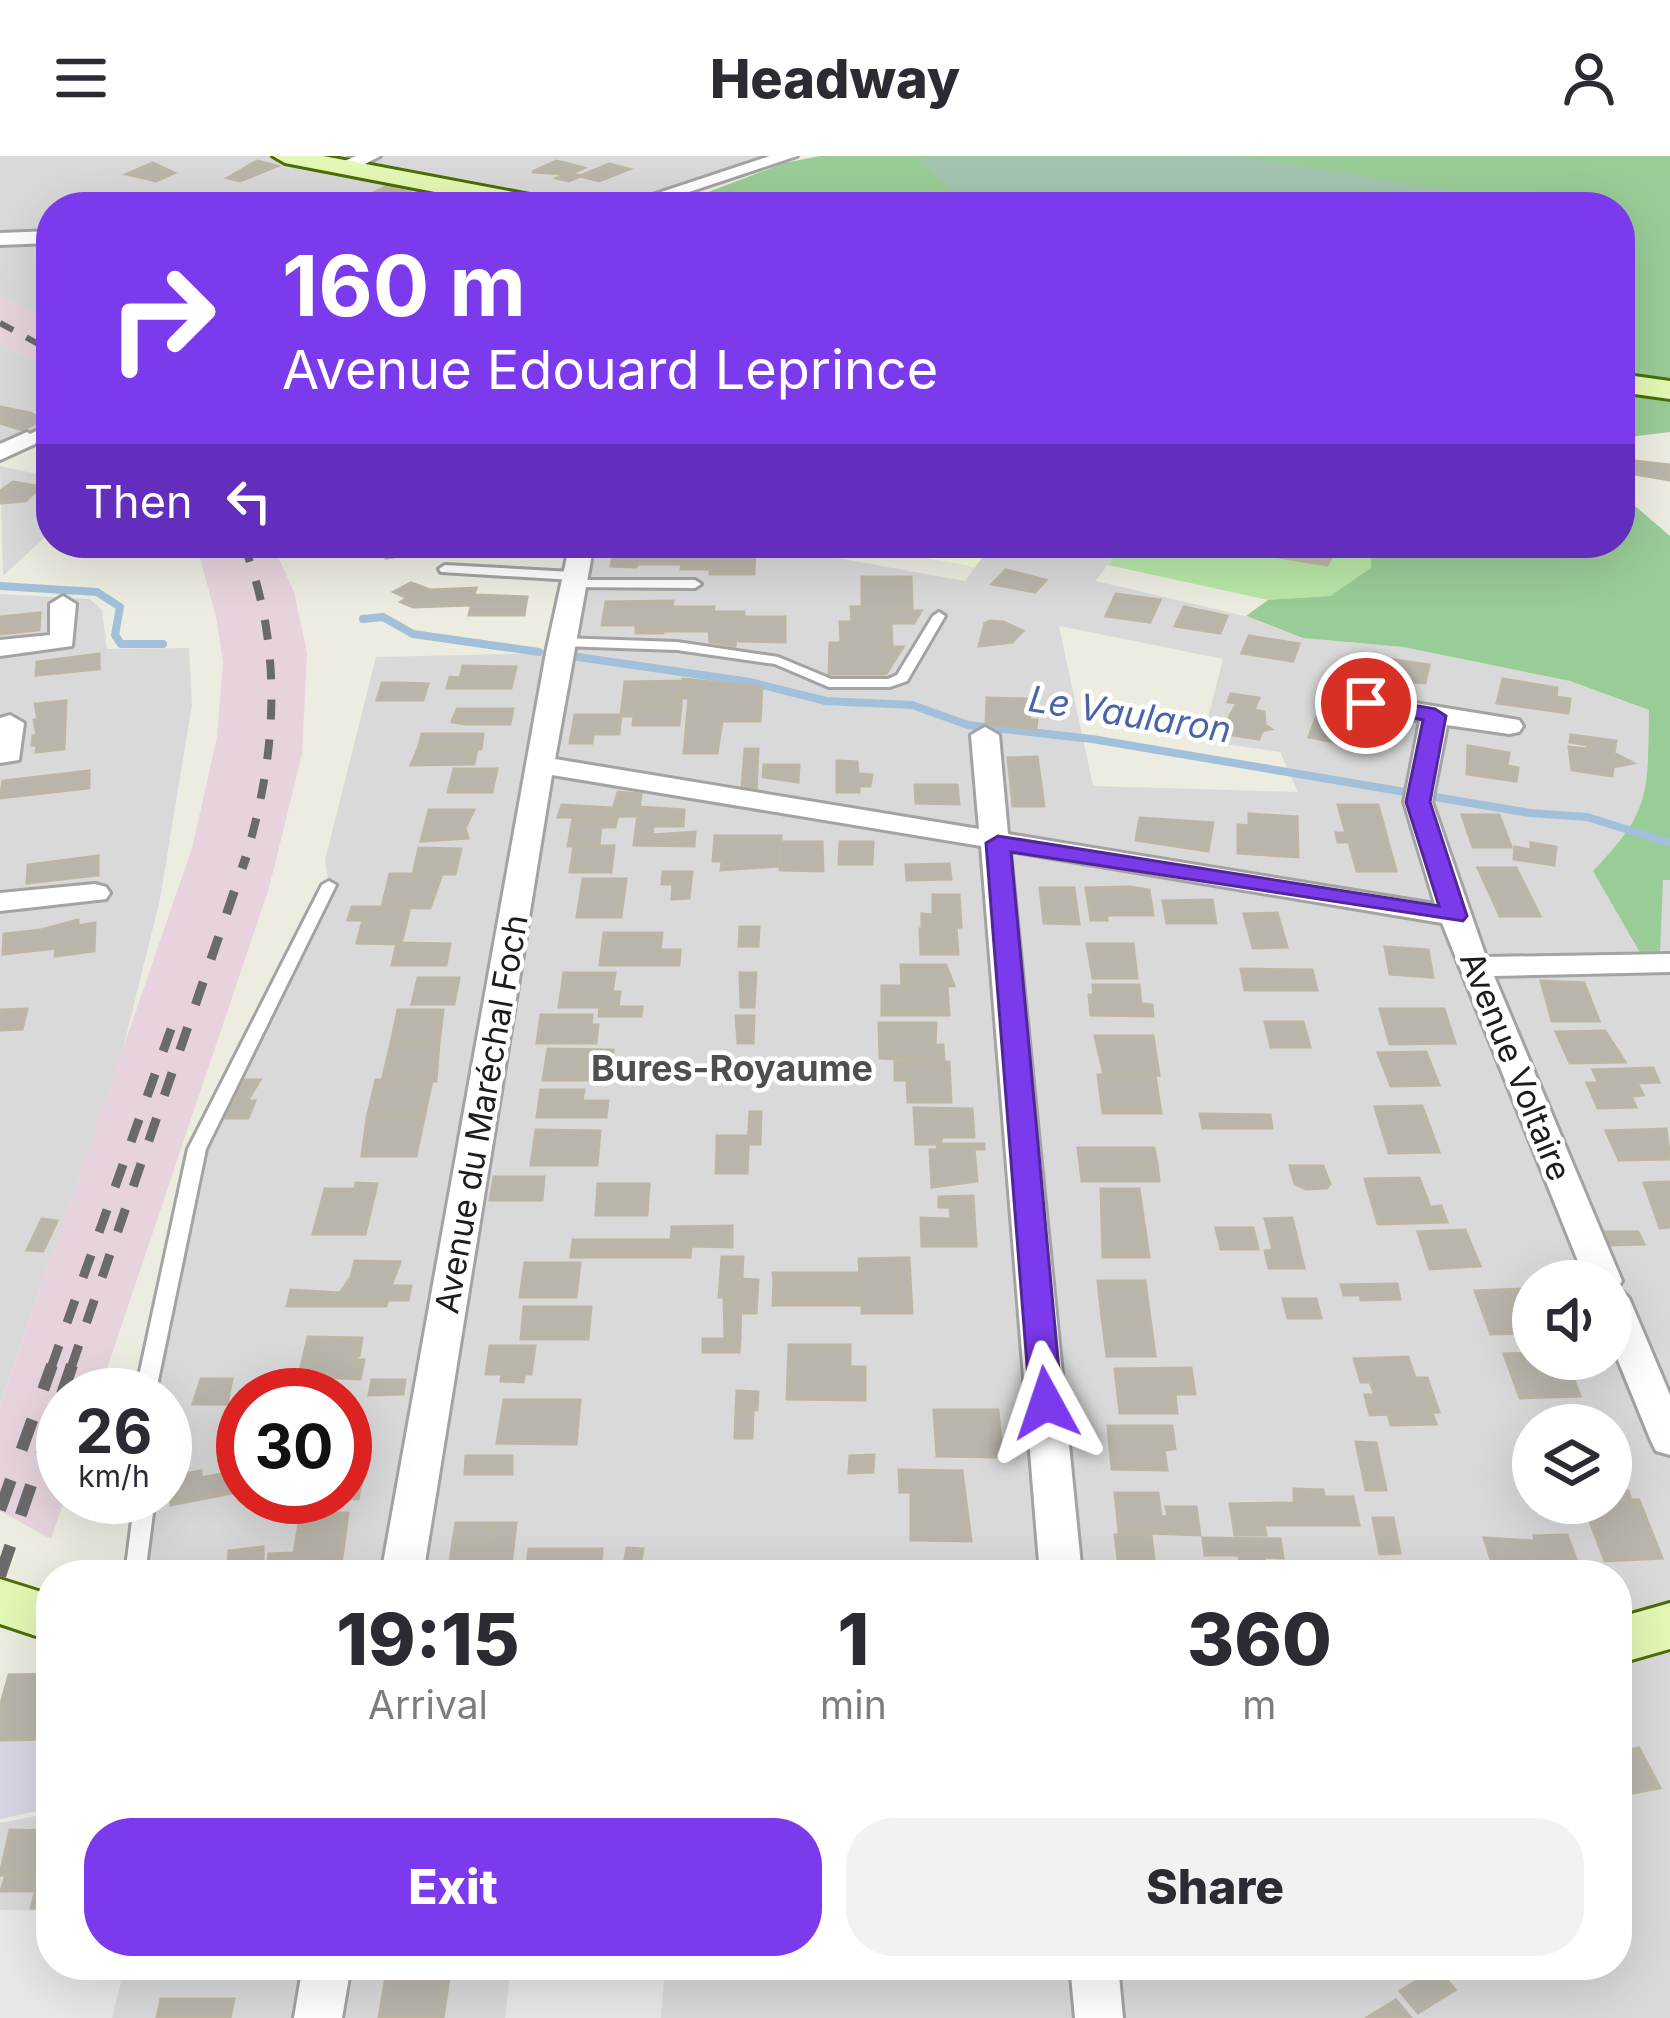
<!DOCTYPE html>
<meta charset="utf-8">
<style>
body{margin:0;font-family:Inter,sans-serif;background:#f2f2f3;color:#2b2b33;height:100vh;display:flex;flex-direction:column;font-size:45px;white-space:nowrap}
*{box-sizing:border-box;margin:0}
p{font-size:39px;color:#7c7c81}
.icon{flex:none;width:66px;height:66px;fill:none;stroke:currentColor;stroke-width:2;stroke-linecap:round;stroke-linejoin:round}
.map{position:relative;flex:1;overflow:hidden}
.sheet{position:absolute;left:36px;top:1404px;width:1596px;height:420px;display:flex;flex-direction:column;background:#fff;border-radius:48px;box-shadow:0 12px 48px #0002}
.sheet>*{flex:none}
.top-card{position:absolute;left:36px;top:36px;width:1599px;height:366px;border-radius:48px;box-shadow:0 12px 48px #0002;background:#7c3aed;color:#fff;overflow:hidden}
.tools{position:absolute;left:1512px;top:1104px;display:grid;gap:24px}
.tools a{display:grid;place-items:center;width:120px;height:120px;border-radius:50%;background:#fff;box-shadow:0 12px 48px #0002;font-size:60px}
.speed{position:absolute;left:36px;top:1212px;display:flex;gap:24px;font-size:60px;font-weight:700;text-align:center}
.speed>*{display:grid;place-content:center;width:156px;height:156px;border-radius:50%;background:#fff;box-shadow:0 12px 48px #0002;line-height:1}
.speed small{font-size:30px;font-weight:400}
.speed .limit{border:18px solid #d22;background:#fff;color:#111}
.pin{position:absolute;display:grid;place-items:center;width:102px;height:102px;color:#fff;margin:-51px;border:6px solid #fff;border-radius:50%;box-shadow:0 3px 12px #0007}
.me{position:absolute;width:132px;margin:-66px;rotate:355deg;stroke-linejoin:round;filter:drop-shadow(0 0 9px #0008)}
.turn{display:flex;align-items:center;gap:42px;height:252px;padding:0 48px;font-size:54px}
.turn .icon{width:156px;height:156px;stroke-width:2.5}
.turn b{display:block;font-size:84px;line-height:102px}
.then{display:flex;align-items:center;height:114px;padding:0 48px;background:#0003;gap:24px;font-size:45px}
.eta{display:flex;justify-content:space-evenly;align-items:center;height:204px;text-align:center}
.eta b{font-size:72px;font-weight:800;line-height:84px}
.action{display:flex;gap:24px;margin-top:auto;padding:24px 48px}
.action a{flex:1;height:138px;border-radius:48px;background:#7c3aed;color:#fff;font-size:48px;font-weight:800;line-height:138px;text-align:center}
.action a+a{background:#f2f2f3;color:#2b2b33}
header{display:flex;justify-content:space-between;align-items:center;height:156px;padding:0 48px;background:#fff;font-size:54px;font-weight:800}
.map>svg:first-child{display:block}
.residential{fill:#dad9d9;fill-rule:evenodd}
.industrial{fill:#e6d3de}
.education{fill:#f5fed9}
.grass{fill:#b8e7a7}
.forest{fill:#9acc97}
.cemetery{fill:#a3c5b0}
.parking{fill:#e8e8e8}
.plaza{fill:#d9d6e3}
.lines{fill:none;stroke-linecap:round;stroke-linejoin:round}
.stream{stroke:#a2c0da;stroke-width:8}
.building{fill:#b9b5ab;stroke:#beb6a4;stroke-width:3}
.lane-casing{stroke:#a3a3a3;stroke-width:6}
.street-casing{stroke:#a3a3a3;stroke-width:6}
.secondary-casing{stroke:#4b6e07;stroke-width:6}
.lane{fill:#fff;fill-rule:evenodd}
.street{fill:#fff;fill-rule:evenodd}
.secondary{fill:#e4f8b5;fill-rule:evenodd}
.rail-far3{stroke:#6a6a6a;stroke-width:6;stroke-dasharray:15 15;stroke-linecap:butt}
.rail-far2{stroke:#6a6a6a;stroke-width:8;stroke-dasharray:20 20;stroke-linecap:butt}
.rail-far1{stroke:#6a6a6a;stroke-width:9;stroke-dasharray:24 24;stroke-linecap:butt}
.rail{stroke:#6a6a6a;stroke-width:12;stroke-dasharray:32 32;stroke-linecap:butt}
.route{fill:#7c3aed;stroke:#51269a;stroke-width:3}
.labels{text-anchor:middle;stroke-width:9;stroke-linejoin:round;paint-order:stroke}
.street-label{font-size:33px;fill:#1c1c1c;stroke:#fff}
.water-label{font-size:36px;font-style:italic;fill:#4b63a8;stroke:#fff}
.neighbourhood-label{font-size:36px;font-weight:bold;fill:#4f4f4f;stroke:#fff}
</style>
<header><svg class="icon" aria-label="menu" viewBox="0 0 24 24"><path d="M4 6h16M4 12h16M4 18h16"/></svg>Headway<svg class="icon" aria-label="person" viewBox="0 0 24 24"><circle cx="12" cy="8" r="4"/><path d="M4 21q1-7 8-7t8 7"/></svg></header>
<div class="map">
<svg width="1670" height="1862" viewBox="0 0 1670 1862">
<rect width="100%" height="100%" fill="#edece1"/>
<path class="residential" d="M0,0H788L598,51H51V165L0,140Z
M0,186L51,216V267L0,293Z
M0,310L51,321V376L3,420Z
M596,387H753L965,425L993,387H1123L1096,425L1245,460L1303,482L1403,491L1570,525L1649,554L1647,638L1628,679L1593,715L1670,724V1862H0V1667L51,1657V1809H1617V1419H135L145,1341H165V1239H145L197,993L329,729L325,704L376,501L559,497L573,420H589ZM1059,470L1223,503L1202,585L1280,596L1298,636L1093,630ZM1533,1125H1611V1203H1533ZM243,1239H345V1341H243ZM1533,1269H1611V1347H1533Z
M0,438L90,443L102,454L107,493L189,492L192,549L160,743L122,897L0,1249Z"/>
<path class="industrial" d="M0,140L51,165V216L0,186Z
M196,387H272L294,436L307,497L302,598L269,732L98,1239H63L65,1341L51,1383L0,1355V1250L192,692L217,581L223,506L216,461Z"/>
<path class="education" d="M846,387H993L975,411Z"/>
<path class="grass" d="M1123,387H1372V412L1330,440L1268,444L1108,409Z"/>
<path class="forest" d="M820,0H1670V223L1620,215V51H669L784,7Z
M1620,238L1670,246V276L1620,282Z
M1620,337L1670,380V724H1663L1660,798L1642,800L1593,715C1653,653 1647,636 1649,554L1570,525L1403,491L1303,482L1246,460L1268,444L1330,440L1371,412L1372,387H1620Z"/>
<path class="cemetery" d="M1237,0L1465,37L1464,51H1088L952,36L918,2Z"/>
<path class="parking" d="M0,1754L51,1755V1809H125L112,1862H0Z
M511,1809H665L661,1862H505Z"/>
<path class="plaza" d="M51,1583V1652L0,1663V1584Z"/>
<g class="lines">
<path class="stream" d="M0,430L97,436L120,451L115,479L121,488H163
M363,463L383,461L413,478L539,496
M578,501L750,526L826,545L912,549L968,569L1092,583L1530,657L1587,661L1670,687"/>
</g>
<path class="building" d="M257,5L277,10L240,25L228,22Z
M556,5L565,7L584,12L571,18L580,20L569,25L557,22L566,18L532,16Z
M153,7L174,17L156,25L127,18Z
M609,8L629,13L599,25L580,20Z
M385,31L408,36L380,51L347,50Z
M404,38L435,44L445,38L462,42L446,51H380Z
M0,251L30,257L43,264L22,274L0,267Z
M1634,305L1670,309V324L1634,318Z
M13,326L41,331L25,345L0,347V335Z
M384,387H437V394L386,402Z
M615,387H686V391H715L714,396H755L754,418H710V413H681L682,408H640L641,403L636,411L611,410Z
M1153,387H1338L1327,409L1212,390L1206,396Z
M1006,414L1046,424L1035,436L992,428Z
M862,421H911L912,453L901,455H921L914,467H891L892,488L880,491H903L886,518H829L830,487H841L840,466H852L851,451H862Z
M411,427L430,434L476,432L471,449L413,451L401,446L407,442L394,436Z
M1116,438L1160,444L1150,466L1106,460Z
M474,439L527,441L524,459H469Z
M673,445L672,451H714L713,456H744V461H785V486L739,485L736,480L735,490L710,486L709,475H666L664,469L663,477H636V469H602L606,446Z
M1184,451L1227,460L1220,477L1175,470Z
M40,457L39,474L0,478V461Z
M990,465L1003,466L1023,475L1012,486L979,490L985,467Z
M1249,480L1299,488L1293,505L1242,497Z
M99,498V513L36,519L37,506Z
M1381,502L1429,509L1425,527L1361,523L1367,503Z
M463,510L516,511L511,532H447L450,521L460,522Z
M683,523L762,531L760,565H722L717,597H684L689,542H681Z
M1503,523L1557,532L1556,541L1570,543L1568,557L1497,547Z
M683,525L681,542H623L625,526Z
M382,527H399L428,528L423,544H377Z
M1231,538L1259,542L1254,554L1264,556L1265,569L1271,573L1262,575L1259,583L1221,577L1237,547L1228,546Z
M623,542H681V551H635L634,560H621Z
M987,542L1030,543L1029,564H1037L1036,573L986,568Z
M66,545L64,593L36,596L37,589H32L33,580L37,579L34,564L38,563L35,548Z
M635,551H681L679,569H633Z
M457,553H513L510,568H466L452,566Z
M575,559H621L619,578H593L592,587H570Z
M1316,562L1363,571L1386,572L1380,592L1357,591L1309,581Z
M422,578H483L481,593H418Z
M1571,579L1616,585L1614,597L1633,607L1613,611L1612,620L1572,614L1569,591L1587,593L1588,589L1570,586Z
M1468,590L1509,597L1507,610L1518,612L1516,625L1467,618Z
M418,593H477L474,608L411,609Z
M745,593H758L756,635L742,633Z
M1037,601L1044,650H1013L1008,602Z
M837,605L857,606L858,618L872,619L870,630H859V636H837Z
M764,609H799L798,626L763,621Z
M454,613H497L492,636H448Z
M89,615V632L0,642L3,625Z
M915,629H957L959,648L916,647Z
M618,636L641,638L638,660L558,661L562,649L630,653L614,650Z
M1338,649H1378L1396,715H1357L1349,686H1338L1336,677H1346Z
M639,651L684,654L683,670H653L652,679L695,676L694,690L634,689Z
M429,654H474L465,672L468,682L421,685Z
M1249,658L1297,661L1298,701L1238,697V669L1249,670Z
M1462,659H1499L1511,691H1473Z
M573,662H617L615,671H601L599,690H568Z
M1140,662L1213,667L1208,695L1136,684Z
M715,680H781L780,710L721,714L722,705H713Z
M781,686H822L823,715L780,714Z
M840,686H873L872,708H839Z
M1531,687L1556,691L1554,709L1514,703L1515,691L1531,694Z
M574,690H614L611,716H570Z
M419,692L461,693L455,718H413Z
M98,700V719L27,727L28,709Z
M949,708L951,723L907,724L906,709Z
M1478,712H1516L1540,760H1500Z
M663,716H692L689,742L672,743L673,728H662Z
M390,718H442L430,752L382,751Z
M583,723H626L621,761H577Z
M1130,731L1149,734L1153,759H1106L1107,764H1091L1086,732Z
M1040,732H1074L1079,768L1044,767Z
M933,739H959L961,771H922V758L933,759Z
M1212,744L1216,767H1167L1163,745Z
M352,751H410L401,788L357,787L363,764H348Z
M1277,757L1287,791L1253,792L1244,758Z
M78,764V770L95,767L94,795L55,800L56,792L40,794L41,774Z
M740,771H759L758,790H739Z
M956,772L958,798H921L920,773Z
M41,774L40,794L3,798L4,778Z
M604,777H662L660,794H680L679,809H600Z
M397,787L450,788L446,809H392Z
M1087,788H1133L1137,822H1093Z
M1385,791L1428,794L1433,821L1390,818Z
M901,809H946L954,830H902Z
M1241,813L1312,814L1317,834H1245Z
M564,817H615L612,836H620L618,851H559Z
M740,817H756L754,851H741Z
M418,822H459L454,848H412Z
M1541,825L1584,827L1599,865H1552Z
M1093,829H1139L1141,848L1152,849L1153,860L1091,859L1089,839H1094Z
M882,830H947L949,859H882Z
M610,851H642L641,860H599L600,852Z
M27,853L22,873L0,874V854Z
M1380,853H1444L1455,887L1390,888Z
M398,854H443L439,887H391Z
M541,859H592L591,869H598L596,887H537Z
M736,860H754L753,887H738Z
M1265,866H1303L1310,891H1271Z
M879,867H936L935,889H943L944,905L880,902Z
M1605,875L1625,906L1570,907L1556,876Z
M1095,880H1153L1159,919H1104Z
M391,887H439L436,925H382Z
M548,893L613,894L609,924H543Z
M1426,896L1439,929L1391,930L1378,897Z
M895,905L949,906L951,946H908L907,924H895Z
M1653,912L1659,926L1637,927L1643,939L1631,940L1636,951L1598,952L1587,927H1599L1593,914Z
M1098,919H1155L1161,957H1103Z
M244,924H260L247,945H255L248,962H226Z
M376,924L432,925L424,962H367Z
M541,934H584L582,945H608L606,961H537Z
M1422,950L1439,996L1389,997L1375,951Z
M914,952L972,953L974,981H941V988H916Z
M750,956H761L760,988H748Z
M1200,958L1270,959L1272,972H1203Z
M367,962H424L416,1000H362Z
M1666,973L1670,1003L1619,1004L1606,975Z
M536,974L600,975L597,1009H531Z
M717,980H749L748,992L717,993Z
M937,988H984V993H974L977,1025L932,1031L930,994H938Z
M748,992L747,1017H716L717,993Z
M1078,992H1128L1131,1008H1157L1159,1025H1082Z
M1128,992H1154L1157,1008H1131Z
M1290,1010H1323L1330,1028L1327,1032L1306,1033L1295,1028Z
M494,1021H544L542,1044H490Z
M1419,1022L1430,1051L1441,1050L1447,1066L1378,1068L1365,1023Z
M1670,1026V1071L1660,1072L1644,1027Z
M356,1027L377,1028L365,1078H313L325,1033H355Z
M598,1028H649L647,1059H596Z
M1101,1033H1139L1149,1101H1103Z
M973,1040L976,1090H922L921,1062L951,1063L950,1051H939V1041Z
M1292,1062L1304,1112H1269L1265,1095L1273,1094L1265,1063Z
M42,1063L57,1065L43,1095L27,1094Z
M732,1070V1091L691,1090L690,1101H571L573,1084H671L672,1071Z
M1216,1072H1253L1258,1093H1221Z
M1465,1074L1480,1110L1430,1113L1418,1076Z
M1606,1076H1638L1644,1088L1611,1089Z
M722,1101H743L741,1141H719Z
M898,1102H909L912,1157H899Z
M898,1102L899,1157H862V1149H773L774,1124H860L859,1103Z
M355,1105L400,1106L391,1130H411L408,1144H388L386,1150H287L291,1134L340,1137L351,1121Z
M525,1107H580L576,1141H520Z
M773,1117H859L860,1124H774Z
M742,1123L758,1124L756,1157H741Z
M1098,1125H1145L1150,1162H1102Z
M1397,1128L1400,1143L1361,1144L1360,1139H1344L1341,1129Z
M1522,1133L1533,1156V1177L1491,1178L1475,1135Z
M724,1141H741L740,1183H725Z
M1283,1143H1316L1321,1162H1288Z
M524,1151H591L588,1183H521Z
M1102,1162H1150L1155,1200H1107Z
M308,1181L362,1182L359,1200L348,1204H364L360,1223L299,1220Z
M703,1183H740L739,1196H703Z
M789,1189H850V1211H865V1244L787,1243Z
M490,1190H535L531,1218H525L523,1226L501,1225L502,1218H486Z
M1533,1197V1203H1566L1580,1240L1520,1242L1504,1198Z
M1408,1201L1415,1222H1427L1439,1256L1370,1259L1365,1239H1375L1370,1226H1361L1354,1203Z
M1191,1212L1195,1238H1175L1177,1257H1120L1115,1213Z
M201,1223H232L227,1248H193Z
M372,1224H405L403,1238L369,1239Z
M737,1235L758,1236L757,1254H736Z
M504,1244H580L576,1288L497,1287Z
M736,1254H753L752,1282H735Z
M934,1254H998L1002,1301L937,1300Z
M1432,1256L1436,1268L1391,1269L1388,1258Z
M1108,1270H1172L1175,1293L1164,1294L1167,1314L1112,1313Z
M1356,1286L1376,1287L1386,1334H1366Z
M874,1299L873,1316L849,1317L850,1300Z
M466,1300H512V1318H465Z
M345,1310H365L358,1343L311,1342L345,1341Z
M899,1314L962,1315L971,1385L911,1384V1336H900Z
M201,1315V1322L226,1317L227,1324L240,1322L242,1335L171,1349L170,1320Z
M1294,1333L1323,1334L1324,1341H1353L1359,1369H1264L1266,1379H1235L1230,1348L1294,1347Z
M1628,1335L1631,1344H1639L1662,1402L1605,1405L1583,1347H1611V1336Z
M1115,1337H1158L1161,1361L1168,1360L1166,1351H1196L1200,1379L1119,1376Z
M318,1357H348L341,1409L267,1412L269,1398L294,1397L300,1362H318Z
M1373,1362H1393L1400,1397L1380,1398Z
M456,1367H494L492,1385H453Z
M494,1367H516L510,1419H448L453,1385H492Z
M1115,1379H1151L1154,1403H1118Z
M1567,1379L1582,1419H1496L1484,1382L1535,1385L1534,1380Z
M1203,1382L1280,1383L1283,1402L1264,1401L1267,1419H1241L1239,1399H1205Z
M263,1391V1407L228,1410L229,1395Z
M627,1392L643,1393L640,1411L645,1412V1419H622Z
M529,1393H602L600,1419H526Z
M1283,1406H1360L1363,1419H1286Z
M51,1518V1583L0,1584V1551L9,1519Z
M1639,1592L1660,1632L1617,1640V1596Z
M10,1674L51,1675V1752H31L40,1719H0Z
M6,1719H40L35,1735H1Z
M388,1809H451L443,1862H379Z
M1437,1812L1455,1834L1418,1857L1400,1835Z
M161,1843H234L230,1862H157Z
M1396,1844L1411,1862L1368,1861Z"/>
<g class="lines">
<defs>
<path id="lane" d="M51,267V274L31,285L21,283Z
M445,409L573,416L579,420L573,424L441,416L439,413Z
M571,424H695L701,428L695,432L567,431V425Z
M939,456L945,460L907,525L890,531H829L775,508L677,494L561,490L555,486L561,482L677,486L778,501L831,523H888L897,519L933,460Z
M329,725L336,729L206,993L155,1239H135L188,993L322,729Z
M135,1341H155L145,1419H125Z
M401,1409L408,1411L410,1419H358L361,1413Z"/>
<path id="street" d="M356,0H380L352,15H340V7Z
M770,0H797L644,51L622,49Z
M483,32L492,38C479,51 463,51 446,51Z
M51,75V87L0,89V77Z
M27,276L38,283L35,288L0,304V288Z
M570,387H594L555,603L979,673L971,579L985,571L999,579L1008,678L1435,748L1404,646L1420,565L1357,553L1353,547L1366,539L1519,564L1523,570L1519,576L1509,578L1447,569L1432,646L1486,801L1670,798V816L1494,820L1622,1125L1618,1131L1629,1142L1670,1239V1299L1656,1295L1651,1285L1611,1187V1125H1586L1442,767L1010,695L1082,1419H1040L981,690L552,619L423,1419H381L546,497Z
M63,440L76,448L72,490L0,500V484L50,479V448Z
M10,559L24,567L19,604L0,607V562Z
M95,728L106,731L110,737L106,743L0,755V737Z
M303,1809H351L342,1862H294Z
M1070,1809H1118L1123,1862H1075Z"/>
<path id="secondary" d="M273,0H323L551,43L564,51H512L285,7Z
M614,43H648L661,51H601Z
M1620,218L1670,225V243L1620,236Z
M0,1423L51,1439V1485L0,1468Z
M1670,1447V1493L1617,1508V1462Z"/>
</defs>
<use href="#lane" class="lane-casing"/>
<use href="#street" class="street-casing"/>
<use href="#secondary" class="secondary-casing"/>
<use href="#lane" class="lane"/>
<use href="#street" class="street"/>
<use href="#secondary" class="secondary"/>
<path class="rail-far3" d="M0,167L51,195"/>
<path class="rail-far2" d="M243,387C284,491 277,599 245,704"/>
<path class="rail-far1" d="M51,1212L171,873
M71,1212L246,701"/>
<path class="rail" d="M0,1354L52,1209
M0,1420L72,1209"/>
</g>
<path class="route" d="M1366,541L1435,553L1446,560L1430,646L1467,760L1463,765L1011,696L1062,1247L1057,1255H1035L1030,1247L986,687L998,680L1439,750L1406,646L1423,564L1359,552V543Z"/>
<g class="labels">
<g class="street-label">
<text transform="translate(1516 910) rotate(68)" y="12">Avenue Voltaire</text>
<text transform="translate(481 958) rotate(-80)" y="12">Avenue du Maréchal Foch</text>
</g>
<g class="water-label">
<text transform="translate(1130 558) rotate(9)" y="13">Le Vaularon</text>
</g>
<g class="neighbourhood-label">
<text x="732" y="925">Bures-Royaume</text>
</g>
</g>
</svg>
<div class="tools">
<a><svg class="icon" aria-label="sound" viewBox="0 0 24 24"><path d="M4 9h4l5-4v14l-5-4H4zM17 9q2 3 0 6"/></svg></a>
<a><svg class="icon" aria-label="layers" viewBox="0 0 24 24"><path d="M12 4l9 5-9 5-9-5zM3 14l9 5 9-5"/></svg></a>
</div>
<div class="speed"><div>26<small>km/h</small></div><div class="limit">30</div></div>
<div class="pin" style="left:1366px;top:547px;background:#d93025"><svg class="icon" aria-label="arrive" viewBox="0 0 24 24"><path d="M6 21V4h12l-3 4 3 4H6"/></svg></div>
<svg class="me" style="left:1046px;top:1247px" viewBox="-20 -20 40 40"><path d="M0-17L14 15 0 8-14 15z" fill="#7c3aed" stroke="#fff" stroke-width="4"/></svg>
<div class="top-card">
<div class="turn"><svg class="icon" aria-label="right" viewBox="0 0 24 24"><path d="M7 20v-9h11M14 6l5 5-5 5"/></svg><div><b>160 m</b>Avenue Edouard Leprince</div></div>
<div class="then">Then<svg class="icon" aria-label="left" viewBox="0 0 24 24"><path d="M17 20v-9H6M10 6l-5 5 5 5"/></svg></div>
</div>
<section class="sheet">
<div class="eta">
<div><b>19:15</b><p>Arrival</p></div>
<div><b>1</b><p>min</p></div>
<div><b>360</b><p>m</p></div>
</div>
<div class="action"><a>Exit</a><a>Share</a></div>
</section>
</div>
